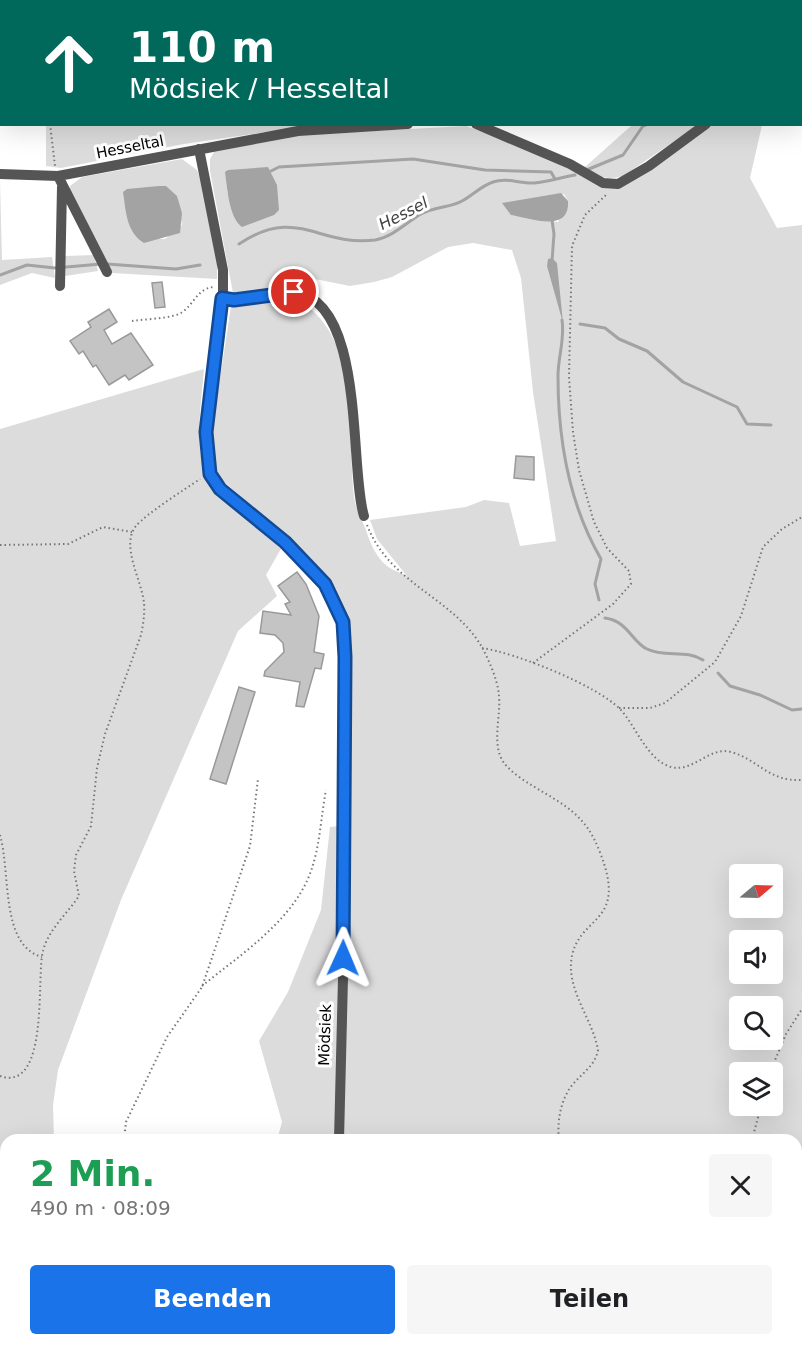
<!DOCTYPE html>
<html lang="de">
<meta charset="utf-8">
<style>
body{margin:0;font-family:"DejaVu Sans",sans-serif;background:#f6f6f6;color:#202124;height:100vh;display:flex;flex-direction:column;font-size:22px;white-space:nowrap}
*{box-sizing:border-box;margin:0}
p{font-size:20px;color:#757577}
.icon{flex:none;width:33px;height:33px;fill:none;stroke:currentColor;stroke-width:2;stroke-linecap:round;stroke-linejoin:round}
.map{position:relative;flex:1;overflow:hidden}
.panel{position:absolute;left:0px;top:1134px;width:802px;height:212px;display:flex;flex-direction:column;background:#fff;border-radius:18px 18px 0 0;box-shadow:0 6px 24px #0002}
.panel>*{flex:none}
.hud{position:absolute;left:0px;top:0px;width:802px;height:126px;box-shadow:0 6px 24px #0002;background:#00695c;color:#fff;overflow:hidden}
.needle{width:39px;rotate:71deg}
.controls{position:absolute;left:729px;top:864px;display:grid;gap:12px}
.controls a{display:grid;place-items:center;width:54px;height:54px;border-radius:6px;background:#fff;box-shadow:0 6px 24px #0002;font-size:30px}
.pin{position:absolute;display:grid;place-items:center;width:51px;height:51px;color:#fff;margin:-26px;border:3px solid #fff;border-radius:50%;box-shadow:0 2px 6px #0007}
.me{position:absolute;width:66px;margin:-33px;rotate:1deg;stroke-linejoin:round;filter:drop-shadow(0 0 4px #0008)}
.turn{display:flex;align-items:center;gap:21px;height:126px;padding:0 30px;font-size:27px}
.turn .icon{width:78px;height:78px;stroke-width:2.5}
.turn b{display:block;font-size:42px;line-height:51px}
.round{display:grid;place-items:center;flex:none;width:63px;height:63px;border-radius:6px;background:#f6f6f6}
.headline{display:flex;align-items:center;justify-content:space-between;height:102px;padding:0 30px}
h1{font-size:36px;font-weight:700;line-height:45px;color:#1e9e55}
.button{display:flex;gap:12px;margin-top:auto;padding:12px 30px}
.button a{flex:1;height:69px;border-radius:6px;background:#1a73e8;color:#fff;font-size:24px;font-weight:700;line-height:69px;text-align:center}
.button a+a{background:#f6f6f6;color:#202124}
.map>svg:first-child{display:block}
.green{fill:#dcdcdc;fill-rule:evenodd}
.water{fill:#a3a3a3}
.lines{fill:none;stroke-linecap:round;stroke-linejoin:round}
.stream{stroke:#a3a3a3;stroke-width:3}
.building{fill:#c4c4c4;stroke:#999;stroke-width:1.5}
.path{stroke:#777;stroke-width:2;stroke-dasharray:1.5 3;stroke-linecap:butt}
.minor{stroke:#555;stroke-width:10}
.route-casing{stroke:#114b97;stroke-width:15}
.route{stroke:#1a73e8;stroke-width:10}
.labels{text-anchor:middle;stroke-width:6;stroke-linejoin:round;paint-order:stroke}
.street-label{font-size:15px;fill:#000;stroke:#fff}
.water-label{font-size:16px;font-style:italic;fill:#444;stroke:#fff}
</style>
<div class="map">
<svg width="802" height="1345" viewBox="0 0 802 1345">
<rect width="100%" height="100%" fill="#fff"/>
<path class="green" d="M35,0H591L592,1L35,2Z
M46,125H315L184,144L61,168L46,166Z
M632,125H698L623,176C609,180 595,178 585,167Z
M711,125H762L750,178L777,228L802,225V1345H214L216,1340H796V1140H277L282,1122L259,1041L288,992L321,910L330,827L347,825C349,768 361,632 333,586C326,576 316,567 308,559C280,530 250,505 220,478L215,469L212,431L233,293L210,171V159L214,152L298,135L466,126L536,151L604,187ZM228,170L271,171L272,179L239,225L227,191L226,172ZM564,194L568,201L558,222L511,215ZM473,243L512,250L521,278L533,392L556,541L520,546L509,503L484,500L466,507L370,520L377,539L407,576C401,573 392,570 387,566C376,557 370,543 366,530C362,520 355,507 354,496C347,433 362,332 294,298L293,285L315,279L350,286L374,282L392,277L448,247ZM740,874H772V908H740ZM740,940H772V974H740ZM740,1006H772V1040H740ZM740,1072H772V1106H740Z
M182,159L197,170L201,181L217,264V279L112,273L70,191V186L82,177ZM177,196L182,225L165,239H160Z
M0,181L2,260L52,257L55,278L32,273L0,285Z
M94,255L98,271L65,276V256Z
M204,369C201,407 193,449 209,485L282,547L266,575L277,596L238,631L121,900L58,1070L53,1105L54,1140H6V1340H45L44,1345H0V429Z"/>
<path class="water" d="M268,167L277,185L279,210L274,215L242,227C229,218 227,187 225,172L228,170Z
M159,186H166L177,196L182,213L180,233L144,243C126,232 126,211 123,192L127,189Z
M561,193L568,201C570,234 530,218 511,215L502,203Z
M552,258L557,263L563,323L547,266L548,259Z"/>
<g class="lines">
<path class="stream" d="M607,0L608,1
M801,14H802
M589,169L623,155L643,126L648,124
M271,171L279,167L413,159L485,170L551,172L555,179
M552,220L554,234L552,261
M239,244C297,205 318,247 375,240C392,237 405,224 419,215C434,206 450,208 462,201C473,195 481,186 493,182C507,177 521,184 534,183C548,182 562,177 575,175
M107,264L176,269L200,265
M0,275L27,265L55,268L101,264
M562,320C565,339 558,357 558,376C558,439 569,504 601,559L595,584L599,600
M580,324L605,328L619,339L647,351L683,382L737,407L747,424L771,425
M605,618C628,621 632,642 647,649C665,658 686,649 703,660
M718,673L730,686L760,695L792,710L802,709"/>
</g>
<path class="building" d="M162,282L165,307L155,308L152,283Z
M109,309L117,322L104,330L112,344L131,333L153,365L129,380L125,375L109,385L96,365L93,367L83,351L79,354L70,341L91,327L88,322Z
M516,456L534,457V480L514,478Z
M297,572L306,584L319,616L314,652L324,654L321,669L315,668L304,707L296,706L300,682L264,676L265,671L284,652L283,643L275,635L260,633L263,611L291,615L285,604L290,602L278,586Z
M239,687L255,692L226,784L210,779Z"/>
<g class="lines">
<path class="path" d="M38,0V2
M50,124L55,166
M132,321C146,319 162,319 176,315C193,310 195,288 214,287
M367,525C390,585 454,597 483,649C490,663 498,681 499,696C501,717 491,745 504,763C511,772 523,780 533,786C564,805 585,814 599,850C631,928 575,913 571,963C569,993 593,1021 598,1050C595,1067 580,1074 570,1088C560,1103 557,1123 559,1140
M0,545L68,544L103,527L132,532
M482,648C516,653 596,685 620,709C636,726 647,760 671,767C693,773 709,746 731,752C759,760 769,782 802,780
M533,663L613,604L631,584L629,571L607,548L594,522L579,470L573,432L569,377L572,246L585,215L607,194
M619,708H650L665,703L715,662L741,616L763,547L782,529L802,517
M0,835C11,874 0,945 42,957
M202,986C240,955 294,920 311,871C320,846 321,816 326,790
M770,1072L786,1034L802,1009
M0,1076C50,1093 36,975 43,951C48,930 67,914 79,896L74,871L76,855L91,826L97,768L105,734L141,635C143,625 145,614 144,603C142,581 120,545 136,526C147,513 184,490 200,479
M124,1140L126,1122L167,1037L202,987L250,846L258,779
M752,1140L761,1106
M98,1345V1340
M329,1345L337,1340
M555,1345L558,1340
M736,1345L737,1340"/>
<path class="minor" d="M626,2L627,0
M801,69H802
M476,124L570,164L603,183L618,184L649,166L706,124
M199,149L223,270V298L206,432L210,474L220,489L285,542L325,584L343,622L345,657L344,937L339,1140
M0,174L58,176L298,131L408,124
M58,176L107,272
M60,286L62,187
M223,298C247,302 276,289 295,292C366,303 349,468 364,516
M227,1345L232,1340"/>
</g>
<g class="lines">
<defs>
<path id="route" d="M294,292L234,300L222,298L206,432L210,474L220,489L285,542L325,584L343,622L345,657L343,958"/>
</defs>
<use href="#route" class="route-casing"/>
<use href="#route" class="route"/>
</g>
<g class="labels">
<g class="street-label">
<text transform="translate(130 147) rotate(-11)" y="5">Hesseltal</text>
<text transform="translate(325 1035) rotate(-88)" y="5">Mödsiek</text>
</g>
<g class="water-label">
<text transform="translate(403 213) rotate(-27)" y="6">Hessel</text>
</g>
</g>
</svg>
<div class="controls">
<a><svg class="needle" viewBox="-14 -14 28 28"><path d="M0-13l5 13h-10z" fill="#e53935"/><path d="M0 13l5-13h-10z" fill="#757577"/></svg></a>
<a><svg class="icon" aria-label="sound" viewBox="0 0 24 24"><path d="M4 9h4l5-4v14l-5-4H4zM17 9q2 3 0 6"/></svg></a>
<a><svg class="icon" aria-label="search" viewBox="0 0 24 24"><circle cx="10" cy="10" r="6"/><path d="M15 15l6 6"/></svg></a>
<a><svg class="icon" aria-label="layers" viewBox="0 0 24 24"><path d="M12 4l9 5-9 5-9-5zM3 14l9 5 9-5"/></svg></a>
</div>
<div class="pin" style="left:294px;top:292px;background:#d93025"><svg class="icon" aria-label="arrive" viewBox="0 0 24 24"><path d="M6 21V4h12l-3 4 3 4H6"/></svg></div>
<svg class="me" style="left:343px;top:958px" viewBox="-20 -20 40 40"><path d="M0-17L14 15 0 8-14 15z" fill="#1a73e8" stroke="#fff" stroke-width="4"/></svg>
<div class="hud">
<div class="turn"><svg class="icon" aria-label="ahead" viewBox="0 0 24 24"><path d="M12 20V5M6 11l6-6 6 6"/></svg><div><b>110 m</b>Mödsiek / Hesseltal</div></div>
</div>
<section class="panel">
<div class="headline"><div><h1>2 Min.</h1><p>490 m · 08:09</p></div><a class="round"><svg class="icon" aria-label="close" viewBox="0 0 24 24"><path d="M6 6l12 12M18 6L6 18"/></svg></a></div>
<div class="button"><a>Beenden</a><a>Teilen</a></div>
</section>
</div>
